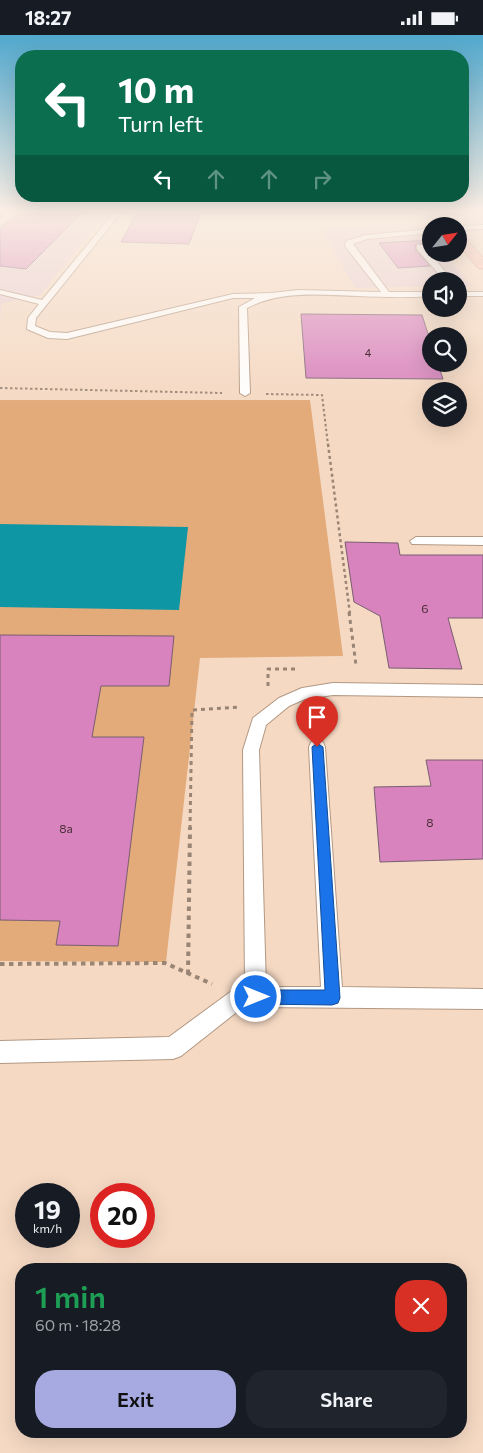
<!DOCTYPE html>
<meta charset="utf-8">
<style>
body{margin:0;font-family:Commissioner,sans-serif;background:#20242c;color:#f1f3f6;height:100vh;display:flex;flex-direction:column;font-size:19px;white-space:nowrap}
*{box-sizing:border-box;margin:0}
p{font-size:16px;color:#9ea1a6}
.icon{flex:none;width:28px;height:28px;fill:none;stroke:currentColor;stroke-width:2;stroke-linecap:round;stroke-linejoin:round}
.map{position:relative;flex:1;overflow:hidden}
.side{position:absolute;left:15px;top:1228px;width:452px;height:175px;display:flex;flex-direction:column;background:#171b24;border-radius:20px;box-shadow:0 5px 20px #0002}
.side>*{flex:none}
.guide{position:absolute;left:15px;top:15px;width:454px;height:152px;border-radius:20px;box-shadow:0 5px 20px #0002;background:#0b6e4f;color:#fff;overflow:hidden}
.needle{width:32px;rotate:60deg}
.controls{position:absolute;left:422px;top:182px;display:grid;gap:10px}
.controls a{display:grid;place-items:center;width:45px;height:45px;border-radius:50%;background:#171b24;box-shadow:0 5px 20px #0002;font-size:25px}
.speed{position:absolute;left:15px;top:1148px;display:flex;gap:10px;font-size:25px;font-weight:700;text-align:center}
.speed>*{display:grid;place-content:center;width:65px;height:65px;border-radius:50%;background:#171b24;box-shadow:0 5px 20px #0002;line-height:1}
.speed small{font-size:12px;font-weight:400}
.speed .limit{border:8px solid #d22;background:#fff;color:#111}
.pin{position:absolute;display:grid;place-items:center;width:42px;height:42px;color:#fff;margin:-51px -21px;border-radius:50% 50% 50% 0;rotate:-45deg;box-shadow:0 0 5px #0007}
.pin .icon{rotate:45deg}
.me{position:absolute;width:55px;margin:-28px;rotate:90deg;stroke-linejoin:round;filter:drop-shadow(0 0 4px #0008)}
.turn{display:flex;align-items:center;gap:18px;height:105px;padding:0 20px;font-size:22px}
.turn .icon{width:65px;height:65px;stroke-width:2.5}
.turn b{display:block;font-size:35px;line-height:42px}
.lanes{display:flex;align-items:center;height:48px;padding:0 20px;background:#0003;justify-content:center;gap:25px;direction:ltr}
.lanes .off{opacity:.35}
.round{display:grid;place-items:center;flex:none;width:52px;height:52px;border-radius:20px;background:#20242c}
.head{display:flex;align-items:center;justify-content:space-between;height:85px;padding:0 20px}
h1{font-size:30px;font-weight:600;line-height:38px;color:#1e9e55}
.cta{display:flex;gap:10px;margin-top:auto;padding:10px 20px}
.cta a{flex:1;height:58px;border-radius:20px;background:#a7aae1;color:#111;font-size:20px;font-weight:600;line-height:58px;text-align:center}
.cta a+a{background:#20242c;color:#f1f3f6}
.status{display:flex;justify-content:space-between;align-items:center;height:35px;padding:0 25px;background:#171b24;direction:ltr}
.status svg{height:14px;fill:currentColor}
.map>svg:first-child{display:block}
.commercial{fill:#e8ced2}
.green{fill:#e3aa7a}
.water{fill:#0f96a4}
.building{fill:#d882be;stroke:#795e70}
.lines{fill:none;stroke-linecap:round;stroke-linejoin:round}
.lane-casing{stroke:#b29883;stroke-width:2}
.primary-casing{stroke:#a96250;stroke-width:1}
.path-far3{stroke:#9a8575;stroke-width:2;stroke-dasharray:2.5 2.5;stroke-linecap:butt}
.path-far2{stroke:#9a8575;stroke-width:2.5;stroke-dasharray:3 3;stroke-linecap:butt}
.path-far1{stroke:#9a8575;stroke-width:3;stroke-dasharray:4 4;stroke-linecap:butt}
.path{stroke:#9a8575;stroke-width:4;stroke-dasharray:4.5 4.5;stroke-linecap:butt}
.lane{fill:#fff;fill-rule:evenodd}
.primary{fill:#f8baac;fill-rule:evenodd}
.route{fill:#1a73e8;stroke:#114b97}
.labels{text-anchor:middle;stroke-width:4.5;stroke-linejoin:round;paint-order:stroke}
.far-number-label{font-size:11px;fill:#4c2f38}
.number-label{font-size:12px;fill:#4c2f38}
</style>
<div class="status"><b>18:27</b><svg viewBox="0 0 49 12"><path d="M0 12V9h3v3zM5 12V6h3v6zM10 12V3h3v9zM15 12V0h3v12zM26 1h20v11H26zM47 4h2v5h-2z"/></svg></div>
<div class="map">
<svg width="483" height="1418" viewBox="0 0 483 1418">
<rect width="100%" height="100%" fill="#f5d9c3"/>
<path class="commercial" d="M0,174H110L40,260L1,269L0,288Z
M450,174H483V196L472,197Z
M419,189L431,204V219H444L472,251H459V246H431V251L355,253L321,193Z"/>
<path class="green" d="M0,365H310L343,621L200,623L166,927L0,926Z"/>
<path class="water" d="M0,489L188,492L179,575L0,572Z"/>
<path class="building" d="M24,174H86L26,234L0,231V194Z
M139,174H202L189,209L121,207Z
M431,205V217L423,208L415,210L416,215L430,231L398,233L379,208Z
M301,279L422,280L431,308V329H438L443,344L306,343Z
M345,507L398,508L400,520H483V583H448L462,634L389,633L380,581L354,567Z
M0,600L174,601L169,651H101L92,702H144L118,911L56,910L60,886L0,885Z
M426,725H483V824L380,827L374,752L431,751Z"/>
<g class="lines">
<defs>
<path id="lane" d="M12,174H19L0,190V184Z
M117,174H124L36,283L35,291L50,297L67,298L233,259L271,258L298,255L381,257L345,211L346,206L366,200L431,194V198L367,204L353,209L389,257H431V261C407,263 382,262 358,261C320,260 282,255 247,273L250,358L245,361L240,358L239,272L255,263H233L67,304L48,303L27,294L28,283L39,269L0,259V255L42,265Z
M483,190V194L459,195L458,191Z
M417,210H423L453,246H445L417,214Z
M459,257H483V261H459Z
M416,502H483V510L412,509L410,506Z
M333,648L483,650V662L333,660L305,664L289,671L266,690L259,715L266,952H321L309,712L311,707L317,706L323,707L325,712L342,952L483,954V974L243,972L181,1021L173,1024L0,1028V1006L169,1002L233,955L245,952L243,715L253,683L279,663L302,653Z"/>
<path id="primary" d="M424,174H436L453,191H440Z
M459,200L463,201L483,222V234L478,233L459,211Z"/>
</defs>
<use href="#lane" class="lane-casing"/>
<use href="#primary" class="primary-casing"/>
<path class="path-far3" d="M0,353L222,358
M266,359L322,360L328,410"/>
<path class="path-far2" d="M328,409L350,579"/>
<path class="path-far1" d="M349,577L356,630
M268,651V634H297
M190,794L192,675L239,672"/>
<path class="path" d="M0,929L165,928L212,949
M188,939L190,792"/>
<use href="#lane" class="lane"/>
<use href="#primary" class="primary"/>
</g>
<linearGradient id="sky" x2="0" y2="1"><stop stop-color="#51a8cd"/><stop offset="0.47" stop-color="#faeee4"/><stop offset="1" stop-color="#faeee4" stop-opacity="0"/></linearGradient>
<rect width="483" height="373" fill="url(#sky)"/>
<path class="route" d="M317,708L323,712L340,963L338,968L332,970L256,969L251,967L249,962L251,957L256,955H325L312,712Z"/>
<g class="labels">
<g class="far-number-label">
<text x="368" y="322">4</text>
</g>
<g class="number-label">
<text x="425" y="578">6</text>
<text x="430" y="792">8</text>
<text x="66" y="798">8a</text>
</g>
</g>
</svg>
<div class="controls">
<a><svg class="needle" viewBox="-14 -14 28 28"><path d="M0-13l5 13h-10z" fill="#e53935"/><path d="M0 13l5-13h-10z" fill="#9ea1a6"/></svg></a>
<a><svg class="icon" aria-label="sound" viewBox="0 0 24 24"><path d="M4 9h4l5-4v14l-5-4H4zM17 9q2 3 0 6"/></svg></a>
<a><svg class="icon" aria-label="search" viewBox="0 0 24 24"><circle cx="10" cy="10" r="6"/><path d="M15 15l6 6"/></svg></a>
<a><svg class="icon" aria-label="layers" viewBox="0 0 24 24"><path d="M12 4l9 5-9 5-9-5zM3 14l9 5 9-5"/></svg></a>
</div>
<div class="speed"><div>19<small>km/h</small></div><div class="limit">20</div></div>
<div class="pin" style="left:317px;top:712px;background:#d93025"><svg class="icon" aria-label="arrive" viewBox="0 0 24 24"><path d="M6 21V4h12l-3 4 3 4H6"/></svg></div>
<svg class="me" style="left:256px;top:962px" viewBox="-20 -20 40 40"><circle r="17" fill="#1a73e8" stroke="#fff" stroke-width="3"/><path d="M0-11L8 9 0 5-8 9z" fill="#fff"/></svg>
<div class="guide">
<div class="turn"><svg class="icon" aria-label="left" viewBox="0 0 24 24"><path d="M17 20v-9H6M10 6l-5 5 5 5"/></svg><div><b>10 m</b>Turn left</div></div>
<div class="lanes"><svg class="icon" aria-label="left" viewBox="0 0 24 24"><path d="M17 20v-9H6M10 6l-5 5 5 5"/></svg><svg class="icon off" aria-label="ahead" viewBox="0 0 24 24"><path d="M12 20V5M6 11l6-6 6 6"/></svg><svg class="icon off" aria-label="ahead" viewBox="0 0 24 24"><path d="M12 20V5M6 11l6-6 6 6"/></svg><svg class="icon off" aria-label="right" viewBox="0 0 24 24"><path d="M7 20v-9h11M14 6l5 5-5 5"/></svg></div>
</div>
<section class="side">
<div class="head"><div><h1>1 min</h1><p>60 m · 18:28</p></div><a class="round" style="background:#d93025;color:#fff"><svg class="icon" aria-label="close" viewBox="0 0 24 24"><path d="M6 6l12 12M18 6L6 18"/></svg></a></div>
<div class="cta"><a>Exit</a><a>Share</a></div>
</section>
</div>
